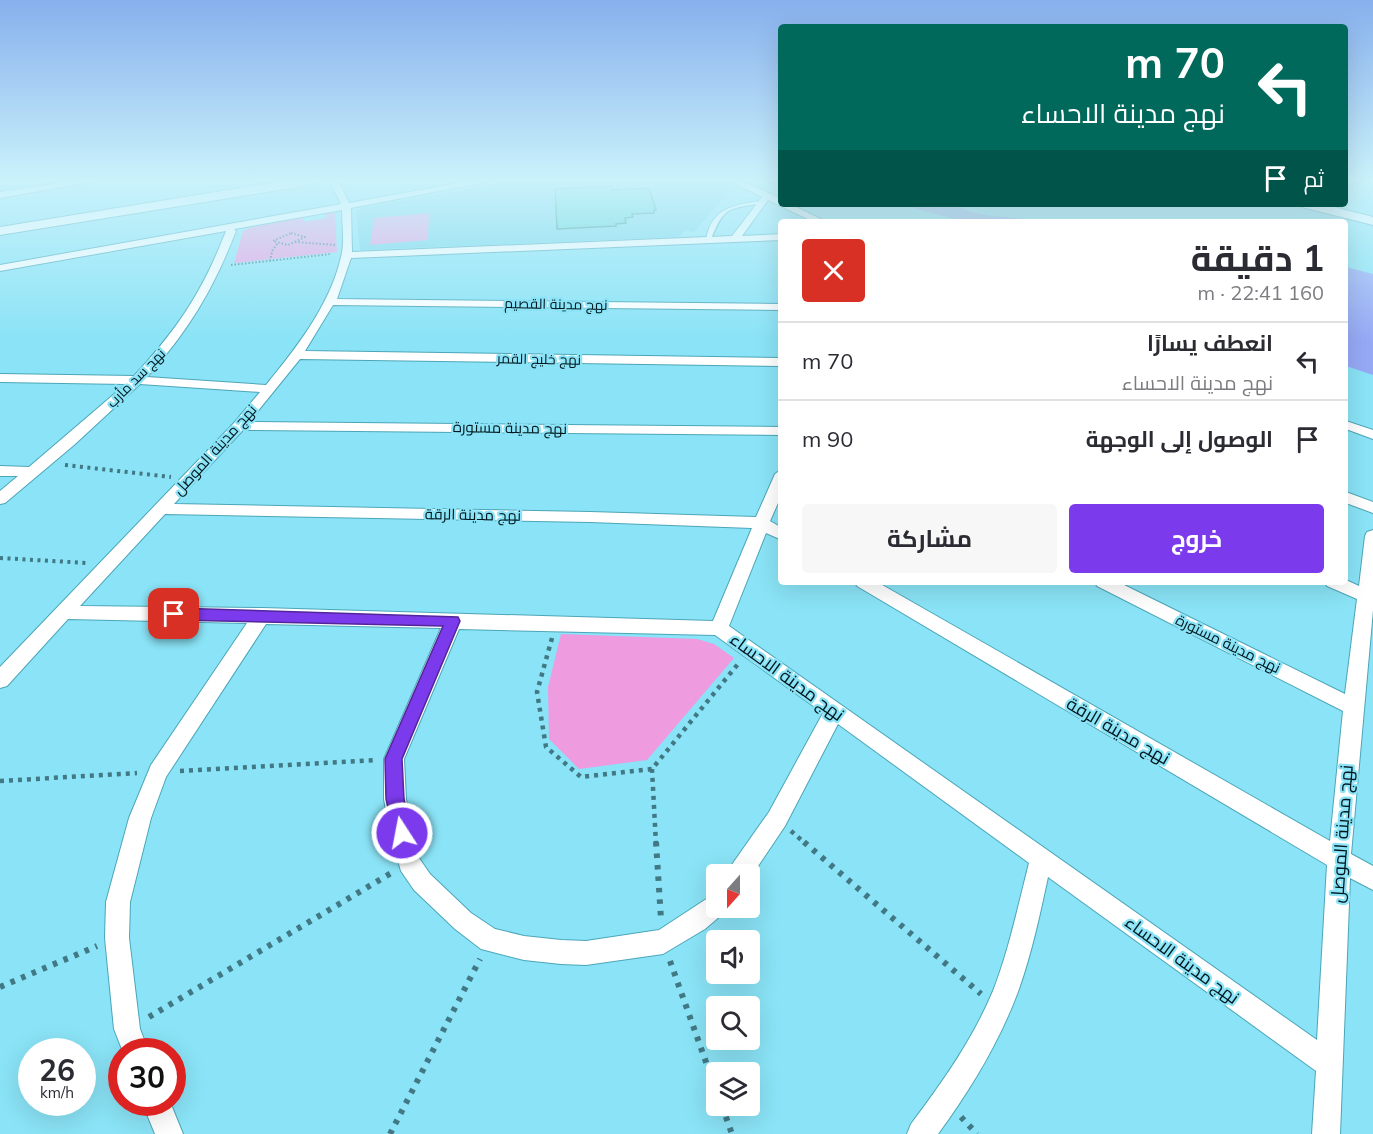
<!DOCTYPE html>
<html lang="ar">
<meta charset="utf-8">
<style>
body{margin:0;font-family:Mulish,Cairo,sans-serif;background:#f7f7f7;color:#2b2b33;direction:rtl;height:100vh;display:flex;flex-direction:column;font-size:22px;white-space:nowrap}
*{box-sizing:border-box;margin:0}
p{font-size:20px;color:#7c7c81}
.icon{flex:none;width:33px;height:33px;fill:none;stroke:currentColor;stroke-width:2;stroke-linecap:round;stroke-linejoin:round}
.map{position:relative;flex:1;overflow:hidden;direction:ltr}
.panel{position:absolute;left:778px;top:219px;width:570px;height:366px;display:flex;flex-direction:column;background:#fff;border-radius:6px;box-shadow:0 6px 24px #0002;direction:rtl}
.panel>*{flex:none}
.hud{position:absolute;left:778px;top:24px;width:570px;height:183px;border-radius:6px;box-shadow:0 6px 24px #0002;direction:rtl;background:#00695c;color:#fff;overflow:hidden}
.needle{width:39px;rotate:201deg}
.controls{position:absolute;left:706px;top:864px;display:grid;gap:12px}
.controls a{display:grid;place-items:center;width:54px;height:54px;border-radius:6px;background:#fff;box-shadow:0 6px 24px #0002;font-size:30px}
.speed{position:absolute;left:18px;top:1038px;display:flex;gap:12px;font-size:30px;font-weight:700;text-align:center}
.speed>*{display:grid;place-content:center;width:78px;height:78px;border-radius:50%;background:#fff;box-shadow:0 6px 24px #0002;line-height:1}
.speed small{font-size:15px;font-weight:400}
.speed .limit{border:9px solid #d22;background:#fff;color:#111}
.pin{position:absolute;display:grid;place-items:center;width:51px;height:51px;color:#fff;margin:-26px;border-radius:12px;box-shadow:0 3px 9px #0006}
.me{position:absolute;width:66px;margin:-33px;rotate:349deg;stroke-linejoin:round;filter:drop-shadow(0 0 4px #0008)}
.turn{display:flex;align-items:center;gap:21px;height:126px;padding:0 24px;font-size:27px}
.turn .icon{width:78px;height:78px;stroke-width:2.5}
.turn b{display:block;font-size:42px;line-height:51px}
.then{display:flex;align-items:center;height:57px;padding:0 24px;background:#0003;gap:12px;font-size:22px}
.round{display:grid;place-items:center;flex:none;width:63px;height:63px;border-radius:6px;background:#f7f7f7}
.summary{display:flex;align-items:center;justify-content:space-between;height:102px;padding:0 24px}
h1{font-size:36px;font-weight:700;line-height:45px}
.action{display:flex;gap:12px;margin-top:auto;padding:12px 24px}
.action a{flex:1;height:69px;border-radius:6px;background:#7c3aed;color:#fff;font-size:24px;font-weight:700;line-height:69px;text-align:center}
.action a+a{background:#f7f7f7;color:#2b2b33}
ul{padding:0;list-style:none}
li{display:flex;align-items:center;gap:18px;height:78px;padding:0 24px;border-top:2px solid #e1e1e2}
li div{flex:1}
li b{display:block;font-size:22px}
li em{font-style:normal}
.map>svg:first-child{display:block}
.built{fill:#72d4e9}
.green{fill:#ee9be0}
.water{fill:#96a9f5}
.building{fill:#51d2cf;stroke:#228986;stroke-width:1.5}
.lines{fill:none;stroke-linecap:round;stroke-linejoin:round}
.service-casing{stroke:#4ca6b8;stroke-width:2}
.minor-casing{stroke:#4ca6b8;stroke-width:2}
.secondary-casing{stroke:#4ca6b8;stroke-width:2}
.path-far3{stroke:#427884;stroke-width:2;stroke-dasharray:1.5 2;stroke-linecap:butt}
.path-far2{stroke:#427884;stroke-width:4;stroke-dasharray:3 4.5;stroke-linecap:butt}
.path-far1{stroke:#427884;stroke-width:4.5;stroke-dasharray:4 5;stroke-linecap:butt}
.path{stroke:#427884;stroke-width:6;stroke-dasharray:4.5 7;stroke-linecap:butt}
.service{fill:#fff;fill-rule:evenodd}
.minor{fill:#fff;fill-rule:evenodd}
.secondary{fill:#fff;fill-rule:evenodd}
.route{fill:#7c3aed;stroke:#51269a;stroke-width:1.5}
.labels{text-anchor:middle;stroke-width:4.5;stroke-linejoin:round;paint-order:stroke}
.far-street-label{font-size:14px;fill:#00171d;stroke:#8ae3f6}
.street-label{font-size:15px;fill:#00171d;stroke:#8ae3f6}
.near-street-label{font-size:18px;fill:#00171d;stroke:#8ae3f6}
</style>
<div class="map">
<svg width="1373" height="1134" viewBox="0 0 1373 1134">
<rect width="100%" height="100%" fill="#8ae3f6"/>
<path class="built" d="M512,181H719L732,189L694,232L685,230L679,237L360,250L356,211L361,208Z"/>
<path class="green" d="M332,212L335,214L337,252L234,263L243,231L249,228L302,217L305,222L327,218L325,213Z
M429,213L428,240L370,245L374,218Z
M561,634L697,639L714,644L734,658L647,760L579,769L549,739L548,687Z"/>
<path class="water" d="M898,204H954L970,212L994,216L1056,222H966Z
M1346,267L1373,274V375L1346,366Z"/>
<path class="building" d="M612,186V190L649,188L656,210H654V213L632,214L633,217L625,218L626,223L616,224V226L557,229L555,189Z"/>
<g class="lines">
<defs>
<path id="service" d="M762,201L764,202V203C727,209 724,206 710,242H706C709,209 734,204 762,201Z"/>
<path id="minor" d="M73,181H97L0,198V192Z
M330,181H338L349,203L470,181H491L351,208L352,252L732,236L762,197L730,181H742L782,199V204H790L827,222H814L768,200L742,236L782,234V240L351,258L337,299L782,304V310L333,305L305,351L782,358V366L300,359L249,422L782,427V435L243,430L174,504L590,512L756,517L775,474L782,469V494L770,521L782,528V540L766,533L729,626L1317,1040L1327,865L857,586L855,582H877L1330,841L1343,711L1097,586L1095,582H1118L1345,694L1357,599L1327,586L1325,582L1346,580L1359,586L1365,536L1367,532L1373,530V610L1351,854L1373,866V890L1350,878L1340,1134H1312L1316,1071L1048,877C1040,914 1032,952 1019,989C1000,1041 971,1089 938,1134H907L911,1124C942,1083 973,1039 993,991C1009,950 1018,906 1029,863L838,724L785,826L750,878V874H728L731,866L769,812L823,713L715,635L459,629L404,759L406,799L412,833L419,858L430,874L471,913L495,929L524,936L561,940L586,941L659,930L717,892V908H727L725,912L705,929L663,954L586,965L561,964L524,960L481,949L455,929L414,890L401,871L390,833L384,799V759L441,628L266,624L166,777L151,818L130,902L129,938L140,1029L149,1052H123L114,1029L105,938L106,902L129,818L151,765L247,623L68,619L7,686L0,688V667L234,423L260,392L140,384L74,445L5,503L0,504V491L18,476H0V466L29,467L126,384L0,382V374L134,376C178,328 202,293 226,231L0,271V265L341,204ZM342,210C342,224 345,243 341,257C330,305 297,347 266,385L147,377C189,330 213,290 236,231L234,229ZM165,514L590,522L752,528L713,621L262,608L80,606Z
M1346,421L1373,430V439L1346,429Z
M1346,492L1373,502V513L1346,503Z
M142,1102H170L183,1134H155Z"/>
<path id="secondary" d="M284,181H316L310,185L0,235V227Z
M1300,204H1322L1373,217V225L1302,207Z"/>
</defs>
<use href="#service" class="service-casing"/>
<use href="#minor" class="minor-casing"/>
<use href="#secondary" class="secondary-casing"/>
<path class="path-far3" d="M617,181L618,189
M291,233L305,237L288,245L273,241Z
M295,242L336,245
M270,261L272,251L278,243
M231,265L331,254"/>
<path class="path-far2" d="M65,465L171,477
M0,558L87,563"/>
<path class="path-far1" d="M552,638L537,692L546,747L581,777L652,769L738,664
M652,769L656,844
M180,771L377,760
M0,781L137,773
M791,831L806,844"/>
<path class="path" d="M656,842L661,919
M804,842L981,994
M670,961L717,1093
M0,987L97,946
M149,1017L393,872
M722,1106L732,1134
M961,1117L977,1134
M390,1134L480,959"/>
<use href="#service" class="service"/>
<use href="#minor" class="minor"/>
<use href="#secondary" class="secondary"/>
</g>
<linearGradient id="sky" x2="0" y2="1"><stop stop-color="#87b0ed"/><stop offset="0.53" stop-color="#caf2fb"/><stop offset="1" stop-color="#caf2fb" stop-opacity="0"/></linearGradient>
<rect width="1373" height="340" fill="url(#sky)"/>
<path class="route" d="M174,608L458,617L460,621L402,759L404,799L411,833L408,839L402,842L395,839L386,799L385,759L443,626L174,620L169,618L167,614L169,610Z"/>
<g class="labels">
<g class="far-street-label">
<text transform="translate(556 304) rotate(1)" y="5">نهج مدينة القصيم</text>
<text transform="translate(539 359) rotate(1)" y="5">نهج خليج القمر</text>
<text transform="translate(136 378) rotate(-45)" y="5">نهج سد مأرب</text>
</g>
<g class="street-label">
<text transform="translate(510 428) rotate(1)" y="5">نهج مدينة مستورة</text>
<text transform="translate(215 450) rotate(-48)" y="5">نهج مدينة الموصل</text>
<text transform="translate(473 515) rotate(1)" y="5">نهج مدينة الرقة</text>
<text transform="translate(1228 644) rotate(26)" y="5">نهج مدينة مستورة</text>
</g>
<g class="near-street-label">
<text transform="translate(787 677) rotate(36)" y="6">نهج مدينة الاحساء</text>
<text transform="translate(1118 731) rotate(30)" y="6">نهج مدينة الرقة</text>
<text transform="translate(1342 834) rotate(-86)" y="6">نهج مدينة الموصل</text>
<text transform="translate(1182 960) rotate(36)" y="6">نهج مدينة الاحساء</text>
</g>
</g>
</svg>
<div class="controls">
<a><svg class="needle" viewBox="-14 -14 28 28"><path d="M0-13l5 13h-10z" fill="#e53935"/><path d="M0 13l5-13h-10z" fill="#7c7c81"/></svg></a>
<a><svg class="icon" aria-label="sound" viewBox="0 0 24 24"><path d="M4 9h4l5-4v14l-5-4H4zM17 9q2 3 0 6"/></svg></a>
<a><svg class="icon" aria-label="search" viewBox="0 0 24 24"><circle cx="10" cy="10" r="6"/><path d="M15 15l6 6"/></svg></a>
<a><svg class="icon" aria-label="layers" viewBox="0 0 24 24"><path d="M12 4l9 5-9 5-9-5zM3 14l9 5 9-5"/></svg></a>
</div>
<div class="speed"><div>26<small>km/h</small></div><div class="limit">30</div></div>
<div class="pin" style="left:174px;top:614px;background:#d93025"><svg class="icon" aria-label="arrive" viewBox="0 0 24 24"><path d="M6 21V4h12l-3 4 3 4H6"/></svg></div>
<svg class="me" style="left:402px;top:833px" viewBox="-20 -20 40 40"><circle r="17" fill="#7c3aed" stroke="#fff" stroke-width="3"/><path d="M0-11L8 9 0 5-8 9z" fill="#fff"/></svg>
<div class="hud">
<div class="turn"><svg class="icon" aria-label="left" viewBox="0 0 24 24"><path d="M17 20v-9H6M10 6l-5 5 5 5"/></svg><div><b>70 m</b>نهج مدينة الاحساء</div></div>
<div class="then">ثم<svg class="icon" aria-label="arrive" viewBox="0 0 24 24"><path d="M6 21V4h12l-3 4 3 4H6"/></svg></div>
</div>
<section class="panel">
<div class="summary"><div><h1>1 دقيقة</h1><p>160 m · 22:41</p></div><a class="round" style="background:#d93025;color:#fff"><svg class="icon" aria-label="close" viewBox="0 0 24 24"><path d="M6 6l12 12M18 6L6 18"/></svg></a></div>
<ul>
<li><svg class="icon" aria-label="left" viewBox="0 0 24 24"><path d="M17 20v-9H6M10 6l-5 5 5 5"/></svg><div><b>انعطف يسارًا</b><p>نهج مدينة الاحساء</p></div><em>70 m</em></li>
<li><svg class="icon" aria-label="arrive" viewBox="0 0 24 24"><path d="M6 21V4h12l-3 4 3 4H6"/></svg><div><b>الوصول إلى الوجهة</b></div><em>90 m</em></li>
</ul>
<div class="action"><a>خروج</a><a>مشاركة</a></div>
</section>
</div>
